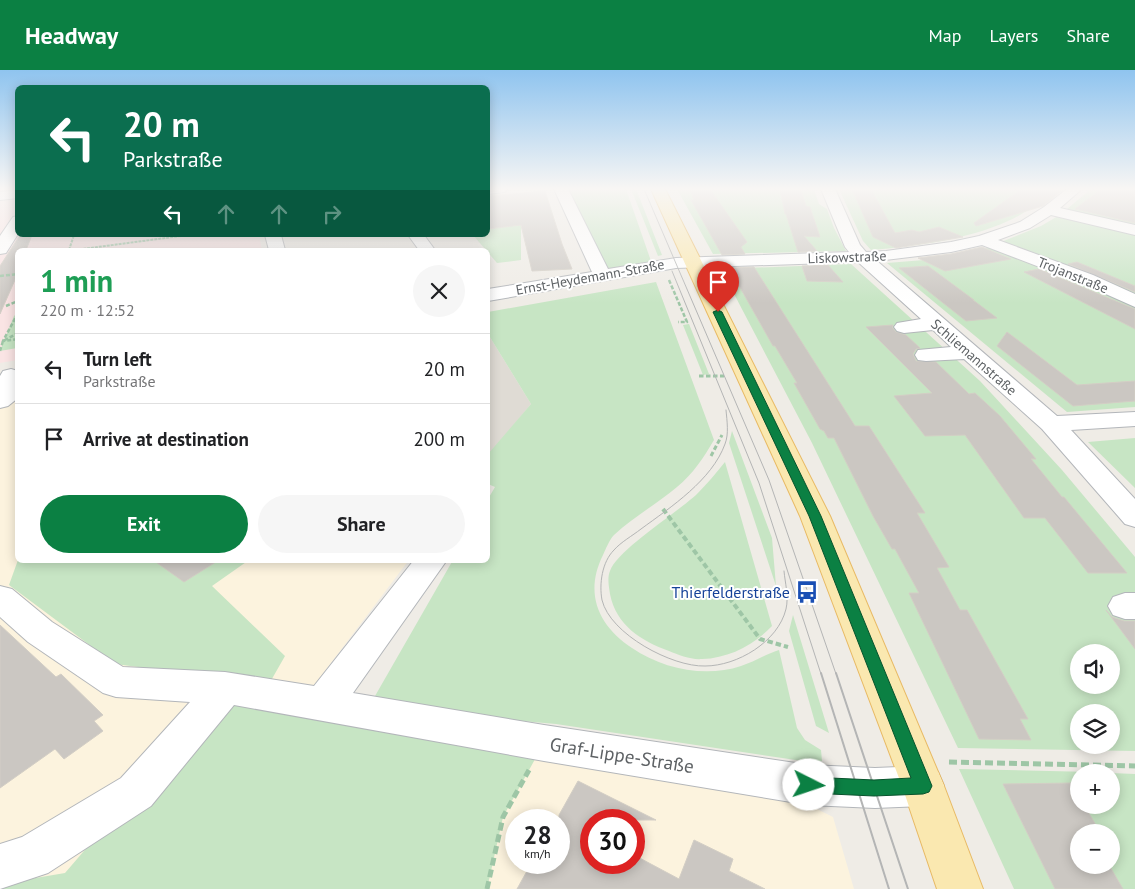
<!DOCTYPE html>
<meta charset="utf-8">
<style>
body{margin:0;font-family:"PT Sans",sans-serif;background:#f6f6f6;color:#202124;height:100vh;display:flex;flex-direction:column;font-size:19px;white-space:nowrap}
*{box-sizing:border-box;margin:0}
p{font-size:16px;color:#757577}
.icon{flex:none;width:28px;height:28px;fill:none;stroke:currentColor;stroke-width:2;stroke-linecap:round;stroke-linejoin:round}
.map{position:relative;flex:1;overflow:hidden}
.sheet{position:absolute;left:15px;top:178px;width:475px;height:315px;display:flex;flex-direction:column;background:#fff;border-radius:8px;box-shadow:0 2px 12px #0003}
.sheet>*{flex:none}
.guide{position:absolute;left:15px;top:15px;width:475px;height:152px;border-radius:8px;box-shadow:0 2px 12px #0003;background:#0b6e4f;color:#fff;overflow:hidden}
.controls{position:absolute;left:1070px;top:574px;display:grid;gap:10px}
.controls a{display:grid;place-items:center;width:50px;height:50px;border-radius:50%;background:#fff;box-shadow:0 2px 12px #0003;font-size:25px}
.speed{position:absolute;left:505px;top:739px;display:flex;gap:10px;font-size:25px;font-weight:700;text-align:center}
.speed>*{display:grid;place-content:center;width:65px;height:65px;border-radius:50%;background:#fff;box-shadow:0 2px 12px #0003;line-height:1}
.speed small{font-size:12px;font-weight:400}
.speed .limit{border:8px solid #d22;background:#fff;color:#111}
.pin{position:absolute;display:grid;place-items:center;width:42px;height:42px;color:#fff;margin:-51px -21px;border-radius:50% 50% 50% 0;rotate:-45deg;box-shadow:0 0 5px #0007}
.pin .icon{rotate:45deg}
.me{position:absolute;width:55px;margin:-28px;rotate:94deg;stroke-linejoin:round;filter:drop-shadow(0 0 4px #0008)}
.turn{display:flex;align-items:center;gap:18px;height:105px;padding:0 25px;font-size:22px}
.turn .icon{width:65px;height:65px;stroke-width:2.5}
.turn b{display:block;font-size:35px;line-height:42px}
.lanes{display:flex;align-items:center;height:48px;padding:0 25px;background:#0003;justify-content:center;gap:25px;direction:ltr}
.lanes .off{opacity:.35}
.round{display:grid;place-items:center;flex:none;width:52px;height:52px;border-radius:26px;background:#f6f6f6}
.summary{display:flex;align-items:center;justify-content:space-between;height:85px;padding:0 25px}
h1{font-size:30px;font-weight:700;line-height:38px;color:#1e9e55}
.button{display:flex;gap:10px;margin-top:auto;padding:10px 25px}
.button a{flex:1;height:58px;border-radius:30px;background:#0b8043;color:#fff;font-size:20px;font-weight:700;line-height:58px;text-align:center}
.button a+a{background:#f6f6f6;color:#202124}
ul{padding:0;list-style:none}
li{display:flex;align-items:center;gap:15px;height:70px;padding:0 25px;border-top:1px solid #e0e0e0}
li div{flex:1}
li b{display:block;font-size:19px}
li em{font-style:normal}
header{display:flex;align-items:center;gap:30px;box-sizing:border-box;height:70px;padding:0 25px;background:#0b8043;color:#fff}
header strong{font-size:24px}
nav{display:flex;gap:28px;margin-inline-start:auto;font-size:18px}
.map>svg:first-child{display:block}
.commercial{fill:#fcf3de;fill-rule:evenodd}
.education{fill:#dfdbd4}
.medical{fill:#fae4e4}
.green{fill:#c7e5c4;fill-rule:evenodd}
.building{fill:#cbc7c2;stroke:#d3cec5}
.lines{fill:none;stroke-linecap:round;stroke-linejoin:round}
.minor-casing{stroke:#b3b6ba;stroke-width:2}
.major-casing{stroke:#e8ba65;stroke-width:2}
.path-far4{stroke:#9ec6a6;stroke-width:2;stroke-dasharray:3 1;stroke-linecap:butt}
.path-far3{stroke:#9ec6a6;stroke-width:2.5;stroke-dasharray:4 2;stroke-linecap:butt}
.path-far2{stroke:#9ec6a6;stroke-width:3;stroke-dasharray:4.5 2.5;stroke-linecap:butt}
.path-far1{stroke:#9ec6a6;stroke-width:4;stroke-dasharray:5.5 3;stroke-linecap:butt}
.path{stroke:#9ec6a6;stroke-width:5;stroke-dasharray:8 4;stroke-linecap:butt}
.minor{fill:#fff;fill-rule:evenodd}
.major{fill:#fae8b0;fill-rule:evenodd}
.tram-far1{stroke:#b4b5b5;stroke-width:1}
.tram{stroke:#b4b5b5;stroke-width:2}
.route{fill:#0b8043;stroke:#07532c}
.labels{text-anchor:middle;stroke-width:4;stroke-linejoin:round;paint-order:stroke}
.far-street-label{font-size:14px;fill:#5e6265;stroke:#fff}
.transit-label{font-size:16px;fill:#164399;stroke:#fff;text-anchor:end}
.near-street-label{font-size:19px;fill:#5e6265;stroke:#fff}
</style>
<header>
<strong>Headway</strong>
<nav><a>Map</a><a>Layers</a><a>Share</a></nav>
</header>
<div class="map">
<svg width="1135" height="819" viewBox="0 0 1135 819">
<rect width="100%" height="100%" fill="#efece6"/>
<path class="commercial" d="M17,324L18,490H409L296,639L809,723L811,736L833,747L854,819H94L0,814V327ZM516,750H559V792H516ZM591,750H634V792H591Z"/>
<path class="education" d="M488,264L531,334L488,386Z"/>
<path class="medical" d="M0,119H17L18,165H259L262,180H18L17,290L0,293Z"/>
<path class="green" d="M569,119H626L652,194L604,202Z
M631,119H636L662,185L658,186Z
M677,119H814L819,134L827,139L834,158L846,181L713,184Z
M839,119H1056C1041,130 1025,144 1008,151C966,170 916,176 871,180L863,171Z
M1091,119H1135V157L1067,139Z
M507,132L521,153V190L497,193L473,165H488V135Z
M1058,146L1135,164V227L1001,172L1041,156Z
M993,177L1027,189L1135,237V337L1067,342L887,193L924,190Z
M851,194L980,311L1062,400L1135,487V681L958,678L812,373L721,199ZM1079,582H1111V615H1079ZM1079,642H1111V675H1079Z
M656,212L714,370C704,387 693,404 677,417C657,434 633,447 614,465C609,470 606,479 603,485C584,523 598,556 632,578C663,599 705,608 741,596C754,592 766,584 779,580L797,658L805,670L821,680L822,691L816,693L556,654L478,647L371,633L453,490H488V429L495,417L488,414V384L531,334L488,264V242Z
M17,243V278L0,281L14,246Z
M689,254L709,304L703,305L683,255Z
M732,361L772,468L776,516L729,373Z
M1135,368V418L1088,372Z
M725,392L772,556C754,575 729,588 702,589C691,590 679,585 669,581C641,571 616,555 610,524C609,517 607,508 610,501C617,480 678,442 697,424C707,414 716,403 725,392Z
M18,490H249L212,516L285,586L269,614L115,594L9,515Z
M793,545L829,663L816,656L789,561Z
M214,630L544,673L503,747L487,819H0V814L65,803Z
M959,699L1093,702H1079V735H1111V703L1135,704V819H1014ZM1079,762H1111V795H1079Z"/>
<path class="building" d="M689,119H710L747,172L741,177L745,184L722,185L691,130H694L692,126H693Z
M780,119H801L806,136L810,137L820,167L804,166L817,181L798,182L786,144H785Z
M852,119H871L895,163L912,160L919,162L939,157L963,167L896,178L873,167Z
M1026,119H1064L1043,136L976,156L974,153L1016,123Z
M1101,119H1135V153L1075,139Z
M545,121L562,174L572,199L532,201L521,155L488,159V126Z
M20,165H32L26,180H18V203L0,244V196Z
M982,177L1011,189L945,201L918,188L951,184Z
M1077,192L1135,216V222L1068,194Z
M828,195L843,212L807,211L802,196Z
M928,196L974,230H973L997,248L966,251L899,198Z
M754,197L855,356H869L925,443H917L949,497L937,498L960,540H967L1028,649H1020L1031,670L979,669L909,523H919L895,479H892L873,446L834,368H828L824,361L820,359L794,313H797L775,276H773L729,198Z
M1039,199L1135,239V259L1024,202Z
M893,255L892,257L896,262L906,265L920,278L916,279L913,284L916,291L936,292L969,324L975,323L1000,346L1036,389H1031L1062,427H1064L1127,503H1088L1045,448H1024L965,365L925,366L894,326L932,323L866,257Z
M1007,262L1077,315L1135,311V331L1073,336L997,276Z
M153,490H219L184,512Z
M1106,540L1112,547L1124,551H1135V579Z
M0,555L56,607L61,604L103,645L94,651L103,661L64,689L55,679L0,718Z
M578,711L656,750H591V792H634V785L679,809L694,770L733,789L729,801L765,819H517L532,792H559V745Z
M1072,713L1079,726V735H1084L1100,762H1079V795H1109L1123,819H1055L1003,714Z"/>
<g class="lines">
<defs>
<path id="minor" d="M488,119H507L505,122L488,124Z
M554,119H568L608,199L676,188L849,182L845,177L821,119H835L860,175L866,182L886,181L951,172L979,166L1020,152L1044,137L1067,119H1082L1060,138L1135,155V165L1051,145L1030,158L998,170L1093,205L1135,224V237L1081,213L982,175L951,182L877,191L1057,346L1135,342V356L1071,360L1135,429V457L1125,454L1042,359L964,289L926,291L918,290L915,285L918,280L951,277L933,260L904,263L897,261L894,257L897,253L921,249L858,192L676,198L488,231V219L592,202Z
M18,120V128L0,130V122Z
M18,146V164L6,183L0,184V166L13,147Z
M265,165H281L285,180H269Z
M408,165H424L435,180H419Z
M11,299L18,301V328L8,336L0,338V306L3,301Z
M414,490H447L353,623L544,655L809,695L875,698L923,696L938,702L944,716L938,730L923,736L875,738L809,735L544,691L234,635L151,736L48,803L0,819V774L22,767L121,708L190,632L116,627L103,623L28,572L0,547V516L12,519L52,552L123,597L225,602L314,616Z
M1125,523H1135V549H1125L1113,545L1108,536L1113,527Z"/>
<path id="major" d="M651,119H665L830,446L944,716L983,819H937L902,716L800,446Z"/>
</defs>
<use href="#minor" class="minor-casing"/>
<use href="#major" class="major-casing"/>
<path class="path-far4" d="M69,180L74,165
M75,180L188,165"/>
<path class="path-far3" d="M0,206L18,204
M669,210L687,252H678
M6,236L18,231
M18,243L3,271L18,269
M0,281L3,271L18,263"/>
<path class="path-far2" d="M699,306H724
M711,386L722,365"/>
<path class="path-far1" d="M663,439L760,569L788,577"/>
<path class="path" d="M949,692L1135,696
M487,819L503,747L529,700"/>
<use href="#minor" class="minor"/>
<use href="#major" class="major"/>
<path class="tram-far1" d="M644,119L769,410L836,604
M672,201L759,413L821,604
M726,340C727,351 729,364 725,374C712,410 671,437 641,459C632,466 621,472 614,480C602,492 599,514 602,530C610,564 672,597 705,596C737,596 778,572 786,539C789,526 785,513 784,501"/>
<path class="tram" d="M821,603L889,819
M836,603L908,819"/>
</g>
<linearGradient id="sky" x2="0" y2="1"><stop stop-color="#8fc4ef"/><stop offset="0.51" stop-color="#f8f6f4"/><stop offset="1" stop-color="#f8f6f4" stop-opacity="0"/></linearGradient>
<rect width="1135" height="233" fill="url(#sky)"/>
<path class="route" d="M718,240L722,242L821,446L932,716L929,722L923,724L874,726L809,723L802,721L800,715L802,709L809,707L874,710L911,708L809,446L713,242Z"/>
<defs>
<symbol id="bus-bare" viewBox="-9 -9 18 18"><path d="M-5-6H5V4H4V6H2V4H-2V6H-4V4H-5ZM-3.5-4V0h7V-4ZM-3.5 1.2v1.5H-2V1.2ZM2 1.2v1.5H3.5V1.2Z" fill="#1a4fb4" stroke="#fff" stroke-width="2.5" paint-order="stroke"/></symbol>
</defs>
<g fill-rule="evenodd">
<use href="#bus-bare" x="791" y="506" width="32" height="32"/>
</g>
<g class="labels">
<g class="far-street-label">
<text transform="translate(847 187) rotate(-2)" y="5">Liskowstraße</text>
<text transform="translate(1073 205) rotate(22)" y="5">Trojanstraße</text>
<text transform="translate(590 207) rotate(-10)" y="5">Ernst-Heydemann-Straße</text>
<text transform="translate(974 287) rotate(41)" y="5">Schliemannstraße</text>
</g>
<g class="transit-label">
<text x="790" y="528">Thierfelderstraße</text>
</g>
<g class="near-street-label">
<text transform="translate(622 685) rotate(9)" y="7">Graf-Lippe-Straße</text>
</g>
</g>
</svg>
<div class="controls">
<a><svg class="icon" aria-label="sound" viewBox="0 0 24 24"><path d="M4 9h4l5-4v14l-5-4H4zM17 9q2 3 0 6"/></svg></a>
<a><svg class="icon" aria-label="layers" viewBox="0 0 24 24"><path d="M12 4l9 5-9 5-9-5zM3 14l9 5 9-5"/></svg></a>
<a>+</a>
<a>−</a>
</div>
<div class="speed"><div>28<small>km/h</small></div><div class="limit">30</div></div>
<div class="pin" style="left:718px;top:242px;background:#d93025"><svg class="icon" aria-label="arrive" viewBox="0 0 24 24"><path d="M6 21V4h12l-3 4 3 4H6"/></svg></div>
<svg class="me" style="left:809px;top:715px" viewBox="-20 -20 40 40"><circle r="19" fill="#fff"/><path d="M0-13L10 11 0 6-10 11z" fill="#0b8043"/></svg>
<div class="guide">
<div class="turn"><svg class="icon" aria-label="left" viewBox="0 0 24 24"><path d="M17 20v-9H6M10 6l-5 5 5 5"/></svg><div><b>20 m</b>Parkstraße</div></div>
<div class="lanes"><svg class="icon" aria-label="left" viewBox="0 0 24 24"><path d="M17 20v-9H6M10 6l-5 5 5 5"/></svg><svg class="icon off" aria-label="ahead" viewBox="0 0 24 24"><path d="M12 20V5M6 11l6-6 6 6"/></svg><svg class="icon off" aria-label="ahead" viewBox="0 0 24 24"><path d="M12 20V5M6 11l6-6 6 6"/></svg><svg class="icon off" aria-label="right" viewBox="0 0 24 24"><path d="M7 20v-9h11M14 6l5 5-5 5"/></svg></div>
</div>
<section class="sheet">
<div class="summary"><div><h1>1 min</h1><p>220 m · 12:52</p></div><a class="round"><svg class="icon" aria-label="close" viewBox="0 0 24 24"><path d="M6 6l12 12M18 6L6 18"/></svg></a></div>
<ul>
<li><svg class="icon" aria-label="left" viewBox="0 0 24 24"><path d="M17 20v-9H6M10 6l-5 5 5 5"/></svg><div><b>Turn left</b><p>Parkstraße</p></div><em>20 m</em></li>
<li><svg class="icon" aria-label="arrive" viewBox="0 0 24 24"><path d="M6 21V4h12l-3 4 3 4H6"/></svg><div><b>Arrive at destination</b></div><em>200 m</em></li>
</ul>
<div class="button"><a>Exit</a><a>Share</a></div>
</section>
</div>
